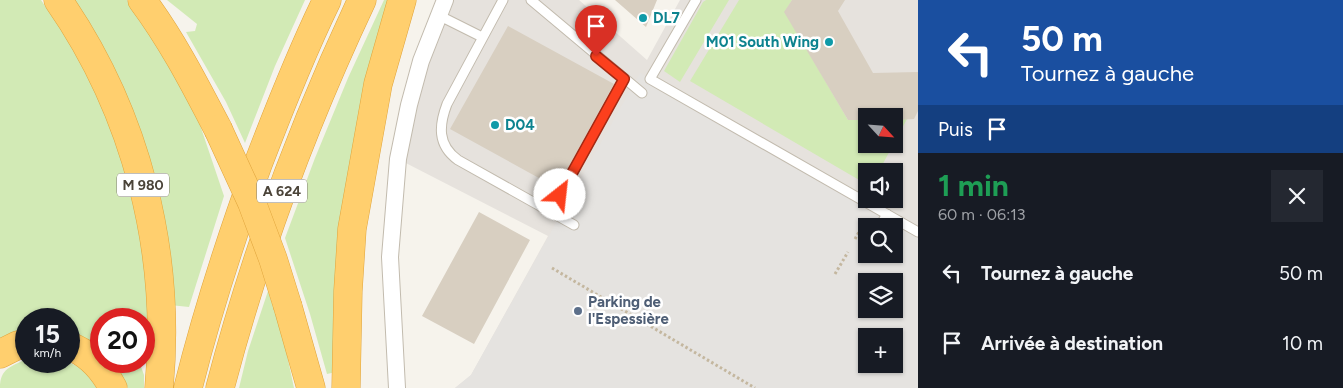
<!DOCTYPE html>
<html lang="fr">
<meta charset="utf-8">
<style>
body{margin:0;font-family:Figtree,sans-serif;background:#242831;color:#f1f3f6;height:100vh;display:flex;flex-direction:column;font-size:19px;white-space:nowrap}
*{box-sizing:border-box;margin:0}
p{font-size:16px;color:#9ea1a6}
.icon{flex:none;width:28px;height:28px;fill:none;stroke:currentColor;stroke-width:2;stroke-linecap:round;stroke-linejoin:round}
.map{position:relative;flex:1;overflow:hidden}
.sheet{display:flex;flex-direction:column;background:#171b24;width:425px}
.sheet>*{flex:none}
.hud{background:#1a4fa0;color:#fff;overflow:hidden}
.needle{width:32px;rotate:116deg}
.buttons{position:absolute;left:858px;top:108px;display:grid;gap:10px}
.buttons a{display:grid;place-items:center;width:45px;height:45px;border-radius:0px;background:#171b24;box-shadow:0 1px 4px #0004;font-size:25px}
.speed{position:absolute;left:15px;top:308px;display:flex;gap:10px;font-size:25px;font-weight:700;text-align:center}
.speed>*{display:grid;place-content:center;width:65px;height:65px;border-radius:50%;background:#171b24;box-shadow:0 1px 4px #0004;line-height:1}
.speed small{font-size:12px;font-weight:400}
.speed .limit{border:8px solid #d22;background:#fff;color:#111}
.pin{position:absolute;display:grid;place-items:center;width:42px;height:42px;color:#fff;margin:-51px -21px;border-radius:50% 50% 50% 0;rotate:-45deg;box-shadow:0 0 5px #0007}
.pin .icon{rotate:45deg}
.me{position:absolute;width:55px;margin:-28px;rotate:29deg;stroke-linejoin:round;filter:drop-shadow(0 0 4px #0008)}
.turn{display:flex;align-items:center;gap:18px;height:105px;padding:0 20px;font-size:22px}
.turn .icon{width:65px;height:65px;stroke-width:2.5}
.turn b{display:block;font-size:35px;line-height:42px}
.then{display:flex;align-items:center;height:48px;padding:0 20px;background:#0003;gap:10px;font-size:19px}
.round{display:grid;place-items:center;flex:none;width:52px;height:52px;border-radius:0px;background:#242831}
.head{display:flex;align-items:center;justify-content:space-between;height:85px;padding:0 20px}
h1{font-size:30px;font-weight:700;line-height:38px;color:#1e9e55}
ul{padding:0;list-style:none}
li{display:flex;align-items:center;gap:15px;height:70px;padding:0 20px}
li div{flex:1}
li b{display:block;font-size:19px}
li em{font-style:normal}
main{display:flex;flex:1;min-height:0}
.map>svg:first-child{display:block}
.industrial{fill:#e6e2dd;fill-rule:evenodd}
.green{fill:#d2eab5}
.parking{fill:#e5e3e0;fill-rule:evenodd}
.building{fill:#d8cfc1}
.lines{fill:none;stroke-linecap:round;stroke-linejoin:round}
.lane-casing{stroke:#c2bbae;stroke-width:11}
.street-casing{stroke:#c2bbae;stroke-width:18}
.highway-casing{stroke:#e0a43c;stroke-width:29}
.path{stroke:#c4b79f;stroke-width:3;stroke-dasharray:2.5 2.5;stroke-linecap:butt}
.lane{stroke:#fff;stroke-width:9}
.street{stroke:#fff;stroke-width:16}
.highway{stroke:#ffcf6e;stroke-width:28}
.highway-bridge-casing{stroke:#e0a43c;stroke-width:29;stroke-linecap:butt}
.highway-bridge{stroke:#ffcf6e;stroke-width:28}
.route-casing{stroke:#a42913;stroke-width:12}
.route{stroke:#fc3f1d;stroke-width:9}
.culture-dot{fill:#0f9aa8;stroke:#fff;stroke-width:2}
.service-dot{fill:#5c6f8a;stroke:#fff;stroke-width:2}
.labels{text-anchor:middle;stroke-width:5;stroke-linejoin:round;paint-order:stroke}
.shield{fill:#fff;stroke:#817c74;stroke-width:1}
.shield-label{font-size:14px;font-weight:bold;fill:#4b4439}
.culture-label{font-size:15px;font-weight:bold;fill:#0d838f;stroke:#fff;text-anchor:start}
.service-label{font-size:15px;font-weight:bold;fill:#4e5e75;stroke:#fff;text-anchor:start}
</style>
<main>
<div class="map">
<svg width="918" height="388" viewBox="0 0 918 388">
<rect width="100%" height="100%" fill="#f6f3ec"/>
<path class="industrial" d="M445,0H579L647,60L680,0H918V388H455L471,375L548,236L398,159ZM866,116H894V144H866ZM866,171H894V199H866ZM866,226H894V254H866ZM866,281H894V309H866ZM866,336H894V364H866Z"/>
<path class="green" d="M0,0H41L71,44L97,94L116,139L130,189L146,265L149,324L144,340V319H101V350L94,343L69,332V319H26V330L0,340Z
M73,0H127L165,58L198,119L224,196L189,307L170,305Z
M167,0H305L275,66L245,143L226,102L186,32L195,31L197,24Z
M384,0H390L336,372L327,374L310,314L285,238L315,158L348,78Z
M706,0H729L680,82L664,71L703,2Z
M739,0H792L785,12L848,120H866V144H894V120L907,119L879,171H866V184L690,81Z
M268,291L284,341L294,388H239L248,351Z
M26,359V361H66L83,369L97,388H0C0,368 11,367 26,359Z
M114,361H139L144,375V388H128Z"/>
<path class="parking" d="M640,73L918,232V388H455L471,375ZM866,226H894V254H866ZM866,281H894V309H866ZM866,336H894V364H866Z"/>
<path class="building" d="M615,0H657L646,27Z
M792,0H845L838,11L873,73L918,72V111L914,119L894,120V116H866V120H848L784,12Z
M508,26L614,84L557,188L450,129Z
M479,212L530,240L474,344L422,316Z"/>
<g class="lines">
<defs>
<path id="lane" d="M503,0L447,104C439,125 437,145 458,160L574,225
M531,0L642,93
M696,0L650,79L918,232
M438,15L482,37
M551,212L624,79
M880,226L887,214
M864,254L866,250"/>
<path id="street" d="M397,388L390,257L398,159L409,105L421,61L445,0"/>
<path id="highway" d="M58,0C136,112 172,251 159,388
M142,0C172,40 195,85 218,129
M288,307L311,388
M69,346C89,353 103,369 113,388
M0,354L18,345L26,343
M188,388C207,312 231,238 258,164C279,109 301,53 327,0
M220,388C255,254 303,125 362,0
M346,388L348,291L352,229L378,84L402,0"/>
</defs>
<use href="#lane" class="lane-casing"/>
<use href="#street" class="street-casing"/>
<use href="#highway" class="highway-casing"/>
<path class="path" d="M855,239L867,218
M552,268L755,388
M835,274L848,252"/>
<use href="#lane" class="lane"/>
<use href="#street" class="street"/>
<use href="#highway" class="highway"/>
<defs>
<path id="highway-bridge" d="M218,129L252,203L273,259L288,307"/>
</defs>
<use href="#highway-bridge" class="highway-bridge-casing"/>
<use href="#highway-bridge" class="highway-bridge"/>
</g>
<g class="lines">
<defs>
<path id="route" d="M560,195L624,79L596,56"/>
</defs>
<use href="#route" class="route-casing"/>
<use href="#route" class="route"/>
</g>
<g class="culture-dot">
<circle cx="643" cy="18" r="5"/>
<circle cx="829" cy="42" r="5"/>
<circle cx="495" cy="125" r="5"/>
</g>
<circle class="service-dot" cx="578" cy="311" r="5"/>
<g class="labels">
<g class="shield">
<rect x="117" y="173.5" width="52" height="23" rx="4"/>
<rect x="257" y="179.5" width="50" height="23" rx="4"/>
</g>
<g class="shield-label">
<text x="143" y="190">M 980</text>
<text x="282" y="196">A 624</text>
</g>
<g class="culture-label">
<text x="653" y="23">DL7</text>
<text x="819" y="47" text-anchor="end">M01 South Wing</text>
<text x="505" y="130">D04</text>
</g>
<g class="service-label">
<text x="588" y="307">Parking de<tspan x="588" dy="17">l'Espessière</tspan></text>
</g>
</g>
</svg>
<div class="buttons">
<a><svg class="needle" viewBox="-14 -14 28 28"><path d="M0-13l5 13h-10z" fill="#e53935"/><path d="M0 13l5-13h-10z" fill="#9ea1a6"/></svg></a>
<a><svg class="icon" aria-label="sound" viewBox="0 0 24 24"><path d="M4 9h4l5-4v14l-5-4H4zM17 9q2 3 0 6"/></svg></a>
<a><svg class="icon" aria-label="search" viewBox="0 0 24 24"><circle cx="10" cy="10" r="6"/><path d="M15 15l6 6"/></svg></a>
<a><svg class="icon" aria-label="layers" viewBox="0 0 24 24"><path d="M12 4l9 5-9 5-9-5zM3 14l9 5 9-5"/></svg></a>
<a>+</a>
</div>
<div class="speed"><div>15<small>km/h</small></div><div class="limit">20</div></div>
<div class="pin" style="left:596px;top:56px;background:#d93025"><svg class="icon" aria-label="arrive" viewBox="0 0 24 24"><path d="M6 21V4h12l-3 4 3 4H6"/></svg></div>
<svg class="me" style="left:560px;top:195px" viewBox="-20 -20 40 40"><circle r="19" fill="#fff"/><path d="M0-13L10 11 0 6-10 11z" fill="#fc3f1d"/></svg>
</div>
<section class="sheet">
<div class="hud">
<div class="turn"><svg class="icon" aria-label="left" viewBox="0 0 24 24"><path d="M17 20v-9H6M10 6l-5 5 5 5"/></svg><div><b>50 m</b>Tournez à gauche</div></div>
<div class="then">Puis<svg class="icon" aria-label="arrive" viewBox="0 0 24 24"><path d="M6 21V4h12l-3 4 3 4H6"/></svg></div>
</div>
<div class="head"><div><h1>1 min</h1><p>60 m · 06:13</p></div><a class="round"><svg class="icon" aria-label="close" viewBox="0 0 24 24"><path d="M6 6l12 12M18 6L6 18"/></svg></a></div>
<ul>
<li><svg class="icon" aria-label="left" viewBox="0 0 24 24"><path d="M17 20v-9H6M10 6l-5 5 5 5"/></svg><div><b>Tournez à gauche</b></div><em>50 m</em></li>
<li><svg class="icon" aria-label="arrive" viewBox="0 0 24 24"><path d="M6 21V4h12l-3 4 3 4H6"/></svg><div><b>Arrivée à destination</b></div><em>10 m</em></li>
</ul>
</section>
</main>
